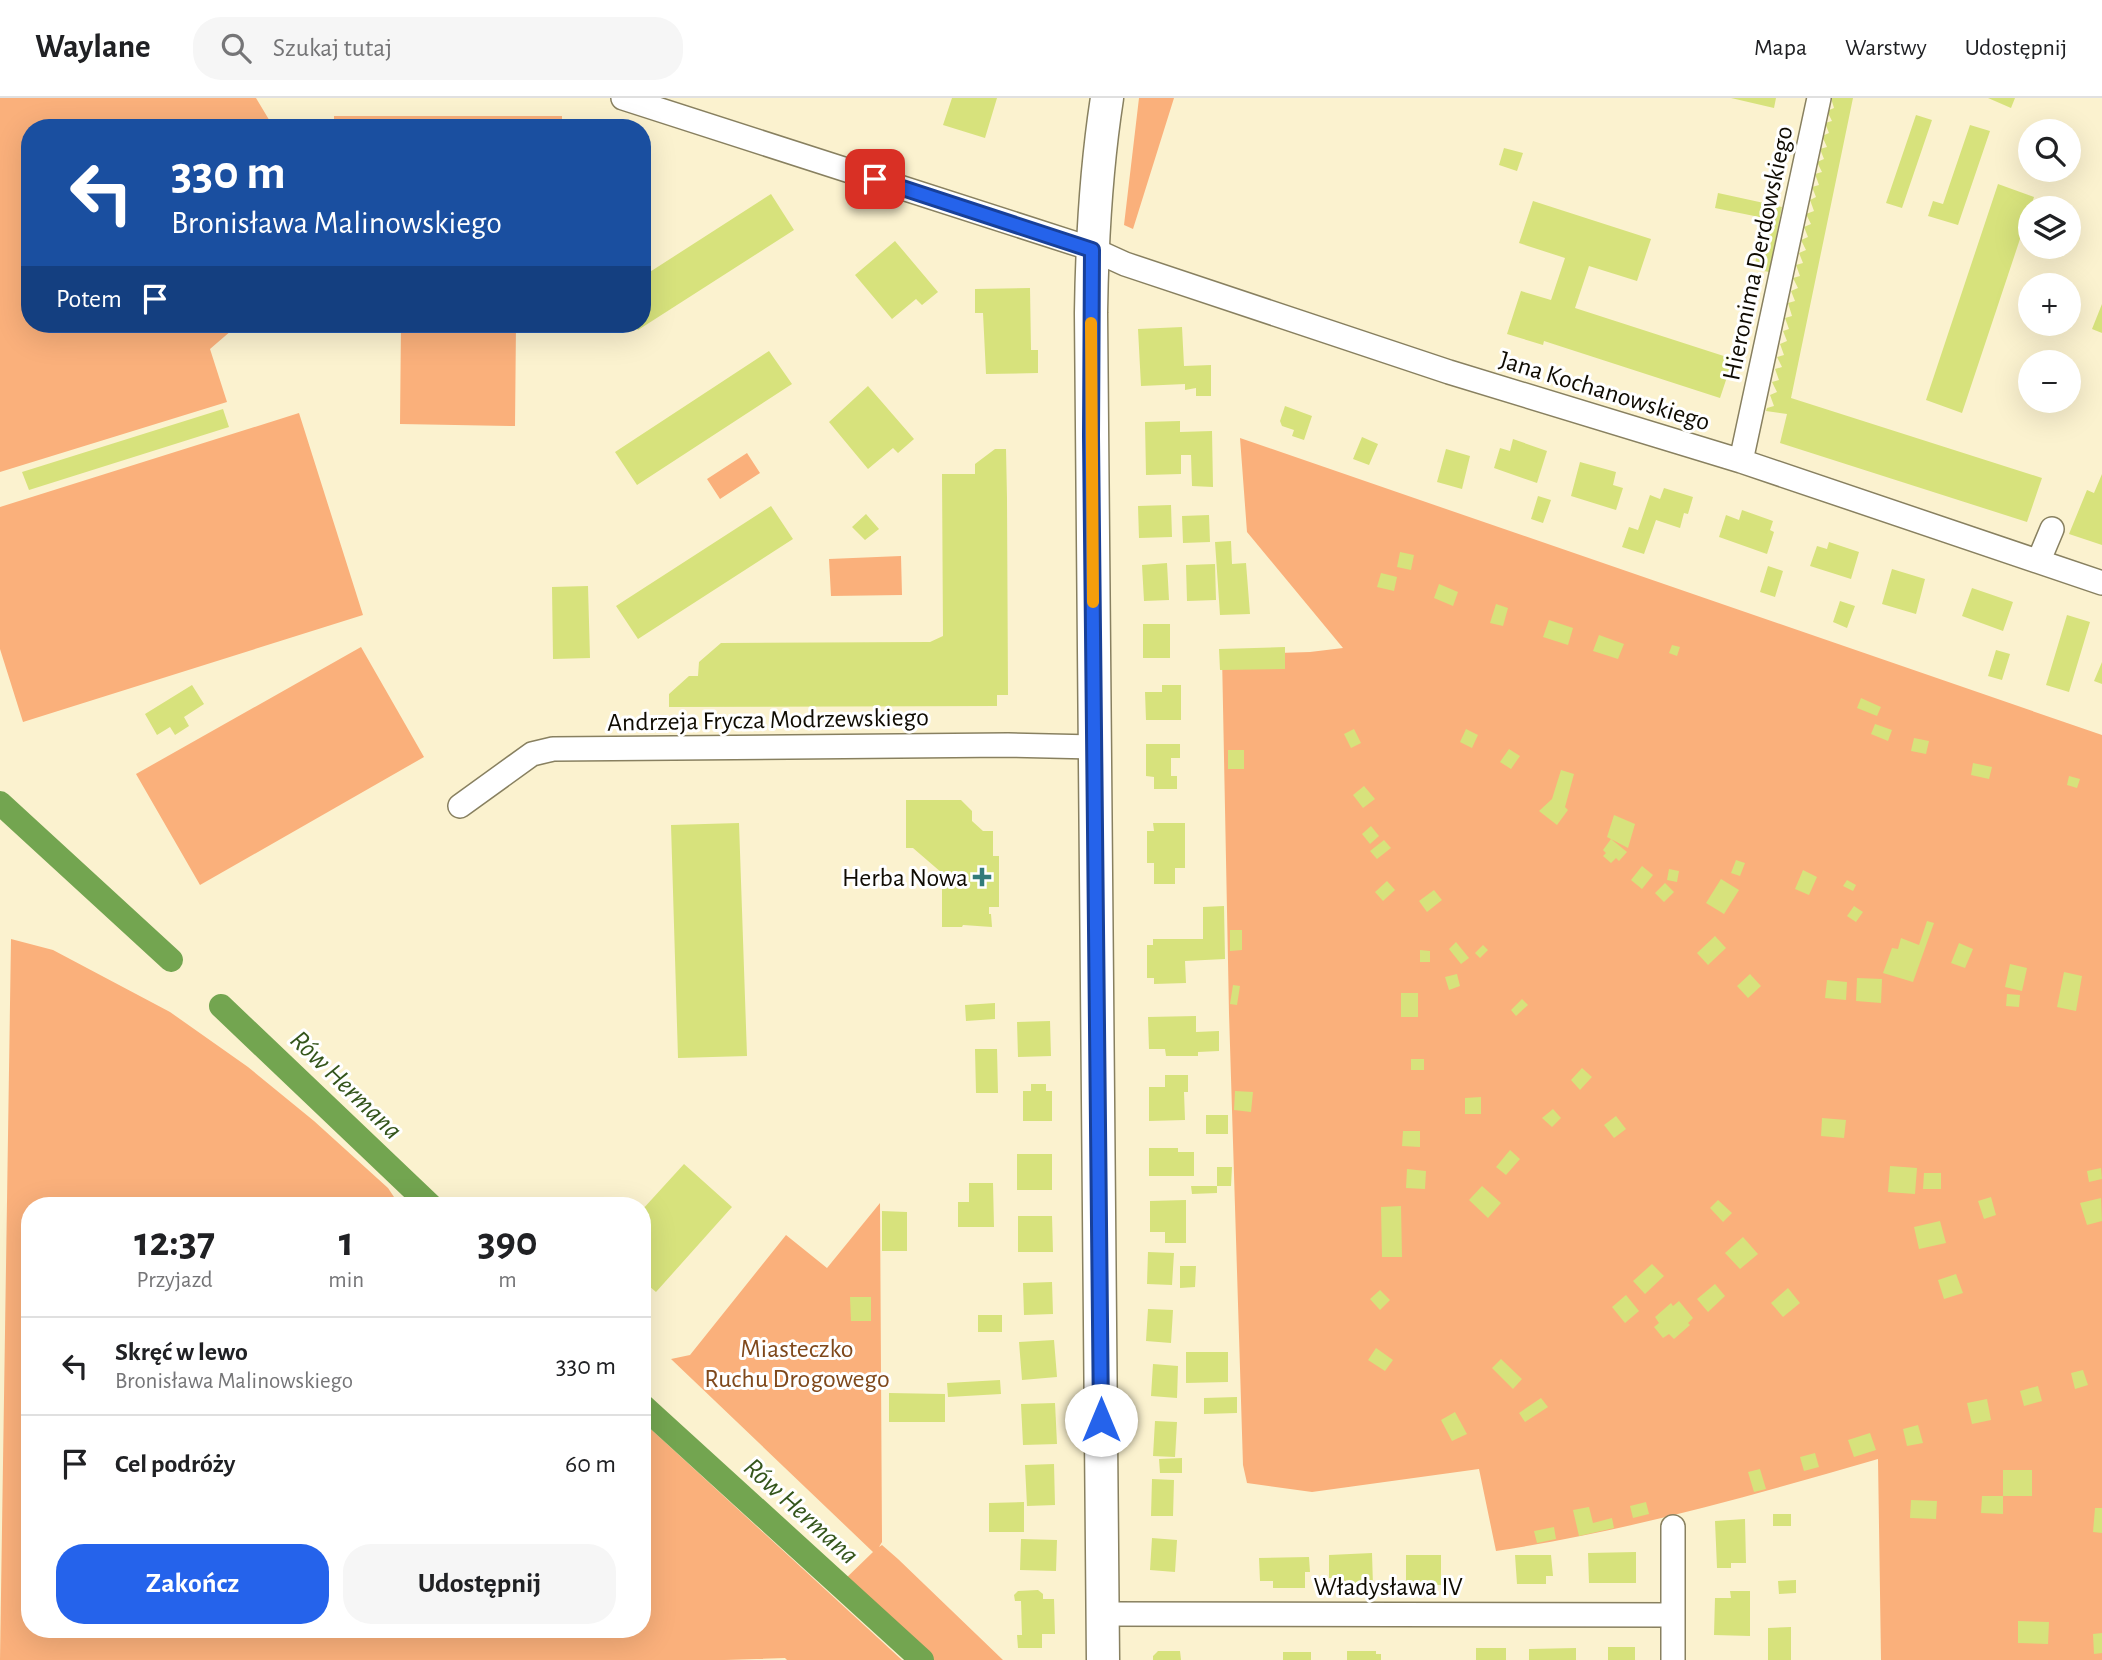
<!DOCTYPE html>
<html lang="pl">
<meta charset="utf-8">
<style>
body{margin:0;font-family:"Alegreya Sans",sans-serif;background:#f6f6f6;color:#202124;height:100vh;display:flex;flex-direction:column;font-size:26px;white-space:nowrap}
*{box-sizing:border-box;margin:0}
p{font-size:23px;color:#757577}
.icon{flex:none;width:38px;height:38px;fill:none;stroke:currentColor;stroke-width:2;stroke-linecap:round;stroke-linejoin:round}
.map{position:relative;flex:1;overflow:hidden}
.drawer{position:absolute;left:21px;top:1099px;width:630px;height:441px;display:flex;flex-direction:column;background:#fff;border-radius:28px;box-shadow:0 7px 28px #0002}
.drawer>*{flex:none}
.hud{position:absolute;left:21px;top:21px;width:630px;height:214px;border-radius:28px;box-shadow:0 7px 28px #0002;background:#1a4fa0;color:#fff;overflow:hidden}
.buttons{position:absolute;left:2018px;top:21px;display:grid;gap:14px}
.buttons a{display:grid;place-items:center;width:63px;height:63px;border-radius:50%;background:#fff;box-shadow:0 7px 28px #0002;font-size:35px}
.pin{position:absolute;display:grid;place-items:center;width:60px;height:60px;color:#fff;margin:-30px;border-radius:14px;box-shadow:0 4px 10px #0006}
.me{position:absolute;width:77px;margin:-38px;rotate:0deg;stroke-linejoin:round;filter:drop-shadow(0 0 5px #0008)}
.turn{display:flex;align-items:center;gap:24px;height:147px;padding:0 35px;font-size:32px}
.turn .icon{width:91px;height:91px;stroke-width:2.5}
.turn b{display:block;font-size:49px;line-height:60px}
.then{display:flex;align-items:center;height:66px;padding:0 35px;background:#0003;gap:14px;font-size:26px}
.eta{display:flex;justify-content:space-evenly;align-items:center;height:119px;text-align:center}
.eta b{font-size:42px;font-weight:600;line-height:49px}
.cta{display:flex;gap:14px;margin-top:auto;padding:14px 35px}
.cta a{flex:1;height:80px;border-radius:28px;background:#2563eb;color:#fff;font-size:28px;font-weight:600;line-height:80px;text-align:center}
.cta a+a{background:#f6f6f6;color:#202124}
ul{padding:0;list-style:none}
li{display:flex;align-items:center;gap:21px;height:98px;padding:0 35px;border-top:2px solid #e0e0e0}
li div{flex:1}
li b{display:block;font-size:26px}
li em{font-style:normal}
header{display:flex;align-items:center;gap:42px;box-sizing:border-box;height:98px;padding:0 35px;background:#fff;border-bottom:2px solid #e0e0e0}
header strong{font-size:33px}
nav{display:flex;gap:38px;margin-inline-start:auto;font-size:24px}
.search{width:490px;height:63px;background:#f6f6f6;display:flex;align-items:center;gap:18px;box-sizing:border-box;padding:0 24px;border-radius:28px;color:#757577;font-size:26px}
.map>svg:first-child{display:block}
.green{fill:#fab07b}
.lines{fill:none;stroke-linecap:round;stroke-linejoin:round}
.canal{stroke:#73a550;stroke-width:24}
.building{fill:#d7e27c}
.street-casing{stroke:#888060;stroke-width:26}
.secondary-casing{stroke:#888060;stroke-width:35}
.street{stroke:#fff;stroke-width:23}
.secondary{stroke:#fff;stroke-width:32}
.route-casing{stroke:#184099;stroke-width:18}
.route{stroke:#2563eb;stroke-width:12}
.slow{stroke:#f59e0b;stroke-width:12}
.poi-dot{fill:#327b79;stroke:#fff;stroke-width:2.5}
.labels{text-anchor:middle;stroke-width:6;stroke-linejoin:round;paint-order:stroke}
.street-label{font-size:26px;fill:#0f0b02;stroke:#fff}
.poi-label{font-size:26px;fill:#0f0b02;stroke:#fff;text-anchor:end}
.park-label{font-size:26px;fill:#7f481b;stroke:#fff}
.water-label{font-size:28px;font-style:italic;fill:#34551b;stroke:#fff}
</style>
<header>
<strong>Waylane</strong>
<div class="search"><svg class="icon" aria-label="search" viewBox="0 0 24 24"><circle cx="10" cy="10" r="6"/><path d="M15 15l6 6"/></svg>Szukaj tutaj</div>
<nav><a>Mapa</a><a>Warstwy</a><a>Udostępnij</a></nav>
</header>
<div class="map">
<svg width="2102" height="1562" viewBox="0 0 2102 1562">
<rect width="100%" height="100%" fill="#fbf2cf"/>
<path class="green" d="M0,0H256L274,30H30V226H239L210,251L227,304L0,374Z
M1139,0H1174L1133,131L1124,127Z
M334,18H562V30H334Z
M401,226H516L515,328L400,326Z
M299,315L363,517L23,624L0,551V409Z
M1240,340L2102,637V1562H1881L1878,1361C1750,1398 1628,1433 1496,1453L1479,1371L1312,1394L1247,1385L1243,1367L1229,915L1222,557L1310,554L1343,550L1247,434Z
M747,355L760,375L720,401L707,381Z
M901,458L902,497L831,498L829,461Z
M361,549L424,659L200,787L136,676Z
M11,841L53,852L170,914L248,969L314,1023L388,1090L400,1108H30V1531H642V1323L902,1562H787L785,1560L725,1562H0Z
M880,1105L882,1444L879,1449L882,1447L898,1461L1003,1562H917L841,1485L873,1454L671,1261L690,1257L786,1137L827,1170Z"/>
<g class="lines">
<path class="canal" d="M0,705L171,862
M221,908L431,1108
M642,1307L922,1562"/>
</g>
<path class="building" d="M952,0H997L985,40L943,27Z
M1731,0H1776L1774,10Z
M1831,0H1853L1791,300L2042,380L2027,424L1780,345L1787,316L1766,313L1767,310L1774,308L1770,297L1777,294L1772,284L1779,282L1775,271L1782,269L1777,259L1784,257L1780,246L1787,243L1783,233L1789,231L1785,220L1792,218L1788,205L1795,203L1791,193L1798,190L1793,180L1800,178L1796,167L1803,165L1799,155L1806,152L1801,142L1808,139L1804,129L1811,126L1806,116L1814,113L1810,102L1816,99L1812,89L1819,87L1815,76L1822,74L1817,64L1824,61L1820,51L1827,49L1822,38L1829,35L1825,25L1832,23L1827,13L1834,10Z
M1988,0H2015L2011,10Z
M1916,17L1932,22L1902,110L1886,105Z
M1970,27L1990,33L1958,127L1928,118L1933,103L1943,106Z
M1504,50L1523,55L1517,73L1499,67Z
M1998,86L2034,99L1962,315L1926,302Z
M1718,95L1782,109L1769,174L1754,171L1764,120L1715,110Z
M771,96L794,132L638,232L633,226H642V179Z
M1533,103L1651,141L1637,183L1589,168L1575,210L1733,261L1720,300L1544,243L1543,247L1507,236L1521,193L1551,202L1565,160L1519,145Z
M895,143L938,194L922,207L916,201L892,221L855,177Z
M1030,190L1031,252H1038V275L986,276L983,215H975V191Z
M2102,206V235L2092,231Z
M1182,229L1184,268L1211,267V298H1196V290L1185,292V286L1141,288L1138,231Z
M769,253L792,286L637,387L615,354Z
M868,288L914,341L898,355L893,350L868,371L829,324Z
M1285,308L1312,318L1304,342L1292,338L1294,332L1282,328L1280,323Z
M223,311L229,329L29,392L22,374Z
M1180,323V334L1212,333L1213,389L1192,388L1191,357H1181V376L1146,377L1145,324Z
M1362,339L1378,346L1369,367L1353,361Z
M1513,341L1547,353L1537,385L1494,370L1500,350L1510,353Z
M995,351H1006L1007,400L1008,597H997V608L669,609V596L689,578H698L699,564L721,545L930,544L943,538L942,376H975V366Z
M1446,351L1470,358L1462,391L1437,384Z
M1580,364L1616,374L1613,387L1623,390L1616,412L1571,398Z
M2102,376V447L2069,436L2087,392L2094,395Z
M1664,390L1693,399L1688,416L1684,415L1680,430L1656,422L1644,456L1622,449L1629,429L1638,432L1650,397L1660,401Z
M1538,398L1551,402L1543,425L1531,421Z
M1171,407L1172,439L1139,440L1138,408Z
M771,408L793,441L638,541L616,508Z
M1742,412L1773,423L1770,432L1774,434L1767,456L1719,439L1726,417L1739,422Z
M866,416L879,431L865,442L852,429Z
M1209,417L1210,444L1183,445L1182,418Z
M1231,443L1232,466L1246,465L1250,516L1220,517L1215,444Z
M1829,444L1859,454L1851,481L1810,468L1817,448L1827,451Z
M1400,454L1414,457L1411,472L1397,469Z
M1167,465L1169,502L1144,503L1142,467Z
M1215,466L1216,502L1187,503L1186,467Z
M1768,468L1783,473L1775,499L1760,494Z
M1892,471L1925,481L1916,516L1882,506Z
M1381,475L1397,479L1394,493L1377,489Z
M1439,486L1458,494L1453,508L1434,500Z
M588,488L590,560L553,561L552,489Z
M1972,490L2013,504L2003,533L1962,518Z
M1840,503L1855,508L1847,530L1833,524Z
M1496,506L1508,510L1503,528L1490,525Z
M2067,517L2090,524L2069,594L2046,587Z
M1549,522L1573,530L1568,547L1543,539Z
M1143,526H1170V560H1143Z
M1599,537L1624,546L1618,561L1593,553Z
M1672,547L1680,549L1677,558L1669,555Z
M1285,549V571L1220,572L1219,551Z
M1996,552L2010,556L2002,582L1988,578Z
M2102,564V586L2094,583Z
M192,587L204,606L184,619L189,628L175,637L170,629L157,637L145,616Z
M1162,587H1181V622H1146L1145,594H1162Z
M1861,600L1881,609L1877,618L1857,610Z
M1875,626L1892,632L1888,643L1871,636Z
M1354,631L1361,645L1351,650L1344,636Z
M1466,631L1478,637L1472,650L1460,644Z
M1914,640L1929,643L1926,656L1911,653Z
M1146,646H1180V660H1171V678H1177V691H1154V679L1146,678Z
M1509,651L1520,658L1511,671L1500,664Z
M1228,652H1244V671H1228Z
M1973,665L1992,669L1989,681L1971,677Z
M1561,672L1574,676L1565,709L1568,712L1557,727L1539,713L1552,701Z
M2069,678L2080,681L2077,690L2067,687Z
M1364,688L1375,701L1363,710L1353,697Z
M906,702H961L972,713V723L983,733H993V758H999V809H989V816H991L992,829L963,827L962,829H942V775L913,750H906Z
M1614,717L1635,726L1628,750L1611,741L1627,754L1619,763L1616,760L1611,765L1603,758L1606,755L1603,752L1611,741L1607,739Z
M739,725L747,958L678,960L671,727Z
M1153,725H1185V770H1175V786H1154V765H1147V733H1154Z
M1371,728L1379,738L1370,746L1362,736Z
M1384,742L1391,750L1377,761L1370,753Z
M1736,762L1745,765L1740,778L1731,775Z
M1642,768L1653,777L1642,791L1631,782Z
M1669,771L1679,773L1677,784L1667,782Z
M1803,772L1817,779L1809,797L1795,791Z
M1721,781L1739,792L1724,816L1706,805Z
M1847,782L1856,787L1853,793L1843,788Z
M1387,783L1395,792L1383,803L1375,794Z
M1665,785L1674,794L1664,804L1655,795Z
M1434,792L1442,802L1427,814L1419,803Z
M1224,808L1225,861L1185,863L1186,885L1154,886V880H1147V847H1153V841H1203V809Z
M1854,808L1863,814L1856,824L1847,818Z
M1927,823L1934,825L1913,884L1883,875L1892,850L1898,851L1901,840L1919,847Z
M1230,832H1242V852L1230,853Z
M1715,838L1726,850L1708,867L1697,855Z
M1456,844L1469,860L1461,866L1449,851Z
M1959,845L1973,851L1965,870L1951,865Z
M1483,847L1488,852L1480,860L1475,855Z
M1420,852L1430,853V864H1420Z
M2010,866L2027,870L2022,893L2005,889Z
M2064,874L2082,878L2076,913L2057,909Z
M1457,876L1460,888L1449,892L1445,879Z
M1750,876L1761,888L1748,900L1737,888Z
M1857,880L1882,881L1881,905L1856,903Z
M1827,882L1847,884L1846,902L1825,900Z
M1233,887L1240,888L1237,907L1230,906Z
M1401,895H1418V919H1401Z
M2007,896L2020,897L2019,909L2006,908Z
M1522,901L1528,907L1516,918L1511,912Z
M995,905V921L966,923L965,907Z
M1196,918V934L1219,933V953L1198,954V958H1166L1165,951H1149L1148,919Z
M1050,923L1051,958L1018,959L1017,924Z
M975,951H997L998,995H976Z
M1411,961H1424V972H1411Z
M1582,970L1592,979L1580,992L1571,982Z
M1165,977H1188V994H1184L1185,1022L1149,1023V989H1165Z
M1031,986H1046V993H1052V1023H1023V993H1031Z
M1235,993L1253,994L1251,1014L1234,1012Z
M1481,999V1016H1465V1000Z
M1553,1011L1561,1020L1552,1029L1542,1020Z
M1206,1017H1228V1036H1206Z
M1616,1018L1626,1031L1614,1040L1604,1027Z
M1822,1020L1846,1022L1844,1040L1821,1038Z
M1403,1033H1420V1049L1402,1048Z
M1149,1050H1178V1054H1194V1078H1149Z
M1510,1052L1520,1061L1506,1077L1496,1069Z
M1017,1056H1052V1092H1017Z
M684,1066L732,1109L656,1194L642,1182V1112Z
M1890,1068L1917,1070L1915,1096L1888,1094Z
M1217,1069H1232L1231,1088H1217V1095L1192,1096L1191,1088H1217Z
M2101,1070L2102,1081L2089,1084L2087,1073Z
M1407,1071L1426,1073L1425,1091L1406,1090Z
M1924,1075H1941V1091H1923Z
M969,1085H993L994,1129H958V1104H969Z
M1482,1088L1501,1105L1488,1120L1469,1102Z
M1991,1099L1996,1117L1984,1121L1978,1103Z
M2101,1100L2102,1123L2087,1127L2080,1105Z
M1186,1102V1145H1165V1134H1150V1103Z
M1718,1102L1732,1115L1723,1124L1710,1110Z
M1401,1108L1402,1159H1382L1381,1109Z
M882,1113L907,1114V1153H882Z
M1018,1118H1052L1053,1154H1018Z
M1940,1123L1946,1145L1919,1151L1914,1129Z
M1743,1139L1758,1156L1740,1171L1725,1155Z
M1148,1154L1174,1155L1172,1187L1147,1186Z
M1652,1166L1664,1178L1645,1196L1633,1183Z
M1180,1168H1196L1195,1189L1180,1190Z
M1956,1176L1963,1195L1944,1201L1938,1182Z
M1052,1184L1053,1216L1024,1217L1023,1185Z
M1715,1186L1725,1198L1708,1214L1697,1201Z
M1788,1190L1800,1205L1783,1219L1771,1205Z
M1380,1192L1390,1202L1380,1212L1370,1201Z
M1626,1197L1639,1213L1625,1225L1612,1209Z
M850,1199H871V1223H851Z
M1679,1203L1693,1220L1688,1225L1690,1227L1674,1241L1669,1236L1663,1240L1654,1229L1659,1225L1655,1219L1671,1205L1673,1208Z
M1148,1211L1173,1212L1171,1245L1146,1243Z
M978,1217H1002V1234H978Z
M1054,1242L1057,1279L1022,1282L1019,1244Z
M1376,1250L1393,1262L1385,1273L1368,1262Z
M1186,1254H1228V1284L1186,1285Z
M1501,1261L1522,1281L1513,1291L1492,1270Z
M1153,1266L1178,1268L1177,1300L1151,1298Z
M2083,1272L2088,1287L2075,1291L2071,1275Z
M1000,1282L1001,1296L948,1299L947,1285Z
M2038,1288L2042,1303L2024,1308L2020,1293Z
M889,1295L945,1296V1324H889Z
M1237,1299V1315L1204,1316V1300Z
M1541,1300L1548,1309L1525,1324L1519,1315Z
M1987,1301L1991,1322L1972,1326L1967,1305Z
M1055,1305L1057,1346L1023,1347L1021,1306Z
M1455,1314L1467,1336L1452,1343L1441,1322Z
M1155,1323L1177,1324L1175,1359L1153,1358Z
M1918,1327L1923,1345L1907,1348L1903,1331Z
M1870,1335L1876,1352L1854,1359L1848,1342Z
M1815,1355L1819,1369L1804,1373L1800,1359Z
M1182,1360V1375H1160L1159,1361Z
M1054,1366L1055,1407L1027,1408L1025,1367Z
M1760,1371L1766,1391L1754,1394L1748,1374Z
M2003,1372H2032V1398H2003V1416L1981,1415L1982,1398H2003Z
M1152,1381L1174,1382L1173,1418H1151Z
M1911,1402L1937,1403L1936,1421L1910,1420Z
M1024,1404V1434H989V1405Z
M1646,1404L1649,1416L1633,1420L1630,1408Z
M1589,1409L1593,1425L1612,1420L1614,1430L1579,1438L1573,1412Z
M2095,1410H2102V1435L2093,1434Z
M1773,1416H1791V1428H1773Z
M1745,1421L1746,1465H1731V1470H1717L1715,1423Z
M1554,1429L1556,1441L1537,1445L1534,1433Z
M1152,1440L1177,1442L1175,1474L1150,1472Z
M1021,1441L1057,1442L1056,1473L1020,1472Z
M1636,1454V1485H1589L1588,1455Z
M1372,1455L1373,1488L1342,1489V1480H1329V1457Z
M1406,1457H1441V1487H1406Z
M1515,1457H1551L1553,1478H1546V1486H1517Z
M1309,1459L1310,1474H1305V1490H1273V1483H1260L1259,1460Z
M1796,1482V1495L1779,1496L1778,1483Z
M1038,1492L1043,1496V1501H1054L1055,1536H1042V1550H1018L1017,1537H1022L1021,1503H1015L1014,1497L1018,1493Z
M1730,1493H1750V1538L1714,1537L1715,1500H1731Z
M2018,1523L2049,1524L2048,1546L2018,1545Z
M1791,1529V1562H1768V1530Z
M2102,1535V1555L2094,1556L2093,1536Z
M1608,1549H1635V1562H1608Z
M1476,1550H1506V1562H1476Z
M1576,1550V1562H1529V1551Z
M1158,1553H1180L1181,1562H1153V1558Z
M1347,1553H1376V1556H1381V1562H1347Z
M1283,1554H1311V1562H1283Z"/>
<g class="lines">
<defs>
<path id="street" d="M623,0L1092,151L1125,166L1449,274L1741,363L2102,485
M1741,363L1819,0
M2039,462L2052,431
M460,708L532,656L553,651L1008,647L1094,649
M1673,1429V1562
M1103,1516L1673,1517"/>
<path id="secondary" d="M1103,1562L1091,215C1092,143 1096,71 1107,0"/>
</defs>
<use href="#street" class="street-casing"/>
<use href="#secondary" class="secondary-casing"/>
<use href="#street" class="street"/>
<use href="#secondary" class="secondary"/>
</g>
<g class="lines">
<defs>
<path id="route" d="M875,81L1092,152L1091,338L1101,1322"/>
</defs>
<use href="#route" class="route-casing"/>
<use href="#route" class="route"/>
<path class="slow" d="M1091,225L1093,504"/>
</g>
<path class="poi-dot" d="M978.5 768.5h7v7h7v7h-7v7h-7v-7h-7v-7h7z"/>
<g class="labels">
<g class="street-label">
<text transform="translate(1757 155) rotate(-78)" y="9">Hieronima Derdowskiego</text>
<text transform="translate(1605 292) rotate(17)" y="9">Jana Kochanowskiego</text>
<text transform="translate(768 621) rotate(-1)" y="9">Andrzeja Frycza Modrzewskiego</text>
<text x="1388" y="1497">Władysława IV</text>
</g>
<g class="poi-label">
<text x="968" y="788">Herba Nowa</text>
</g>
<g class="park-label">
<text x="797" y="1259">Miasteczko<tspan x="797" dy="30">Ruchu Drogowego</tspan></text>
</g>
<g class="water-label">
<text transform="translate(347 986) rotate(44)" y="10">Rów Hermana</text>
<text transform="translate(802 1412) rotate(42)" y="10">Rów Hermana</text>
</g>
</g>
</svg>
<div class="buttons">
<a><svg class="icon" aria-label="search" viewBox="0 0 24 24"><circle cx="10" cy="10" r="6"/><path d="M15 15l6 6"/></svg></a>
<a><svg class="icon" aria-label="layers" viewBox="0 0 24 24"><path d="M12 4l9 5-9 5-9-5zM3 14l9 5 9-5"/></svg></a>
<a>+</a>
<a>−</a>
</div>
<div class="pin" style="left:875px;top:81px;background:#d93025"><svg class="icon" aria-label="arrive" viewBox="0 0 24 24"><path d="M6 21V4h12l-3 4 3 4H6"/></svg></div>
<svg class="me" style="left:1101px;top:1322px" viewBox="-20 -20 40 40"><circle r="19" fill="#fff"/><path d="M0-13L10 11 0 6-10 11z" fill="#2563eb"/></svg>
<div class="hud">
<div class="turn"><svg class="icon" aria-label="left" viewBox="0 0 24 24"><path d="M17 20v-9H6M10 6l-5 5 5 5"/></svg><div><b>330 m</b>Bronisława Malinowskiego</div></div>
<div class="then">Potem<svg class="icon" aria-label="arrive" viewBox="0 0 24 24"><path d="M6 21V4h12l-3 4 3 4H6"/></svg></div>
</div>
<section class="drawer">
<div class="eta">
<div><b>12:37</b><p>Przyjazd</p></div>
<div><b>1</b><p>min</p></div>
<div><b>390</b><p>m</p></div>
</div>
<ul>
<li><svg class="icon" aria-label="left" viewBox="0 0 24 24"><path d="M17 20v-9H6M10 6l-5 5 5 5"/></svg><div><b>Skręć w lewo</b><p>Bronisława Malinowskiego</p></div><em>330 m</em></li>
<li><svg class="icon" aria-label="arrive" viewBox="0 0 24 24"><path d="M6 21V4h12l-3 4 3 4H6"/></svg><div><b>Cel podróży</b></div><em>60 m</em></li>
</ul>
<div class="cta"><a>Zakończ</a><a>Udostępnij</a></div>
</section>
</div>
